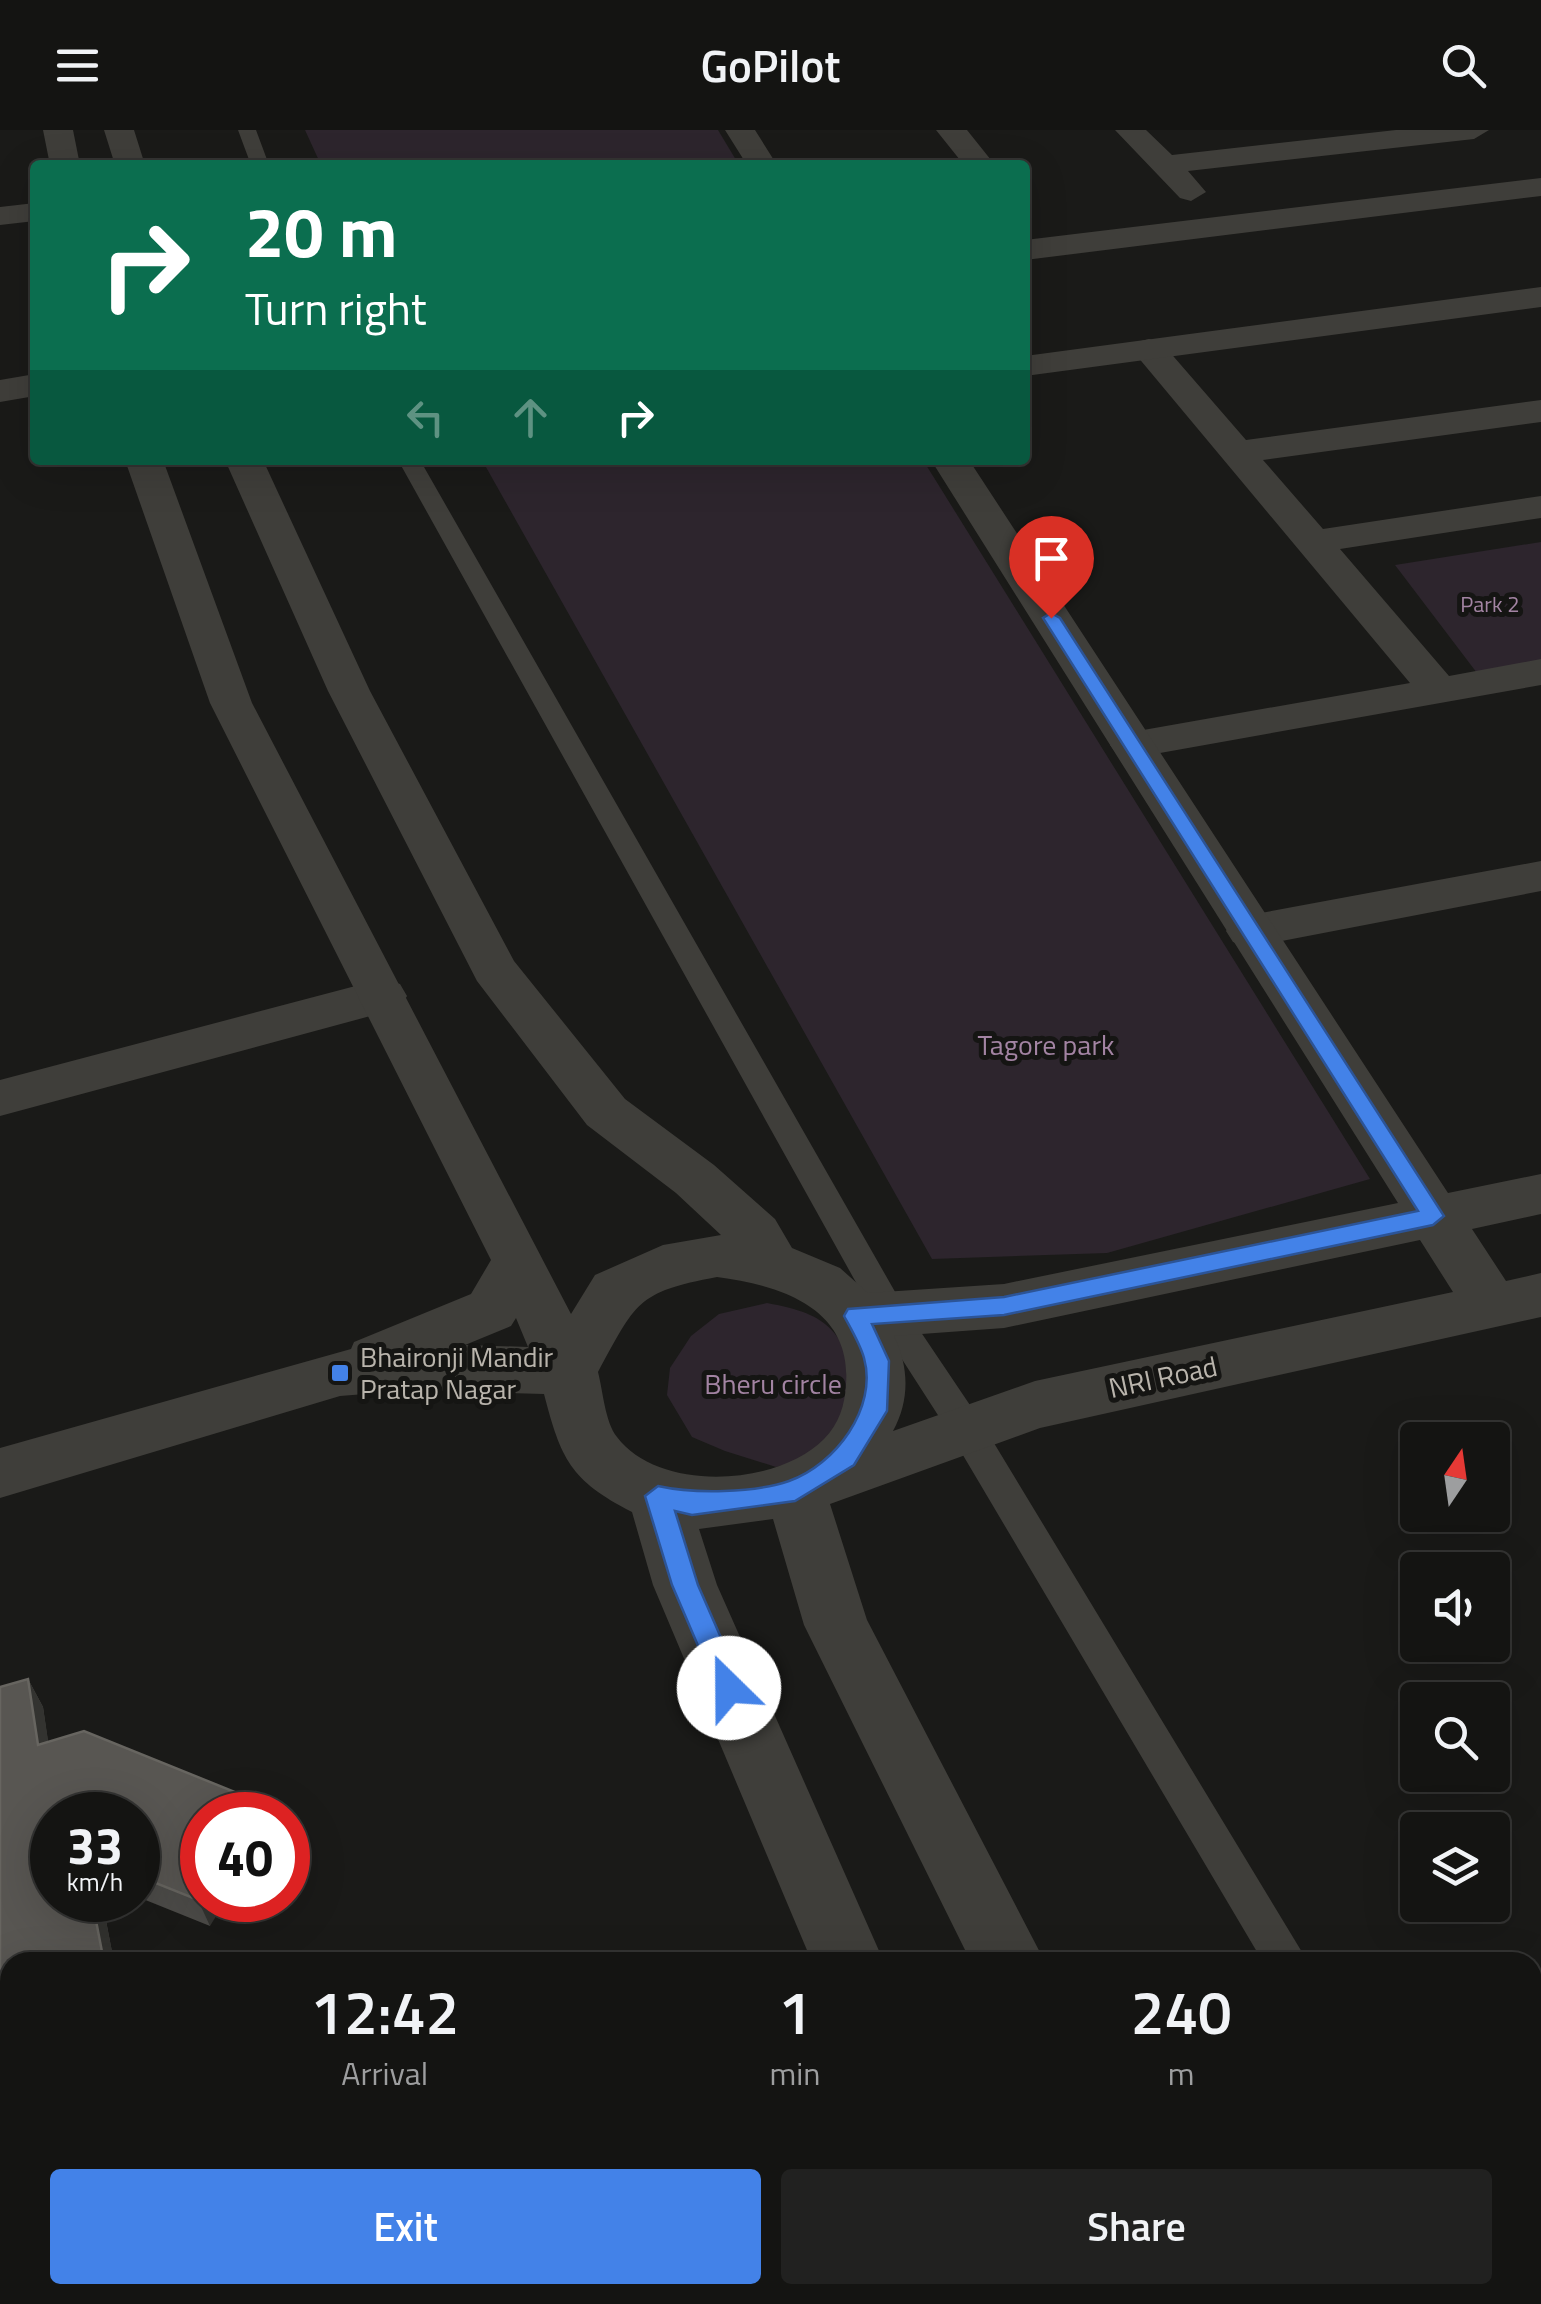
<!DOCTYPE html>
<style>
body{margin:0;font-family:"Titillium Web",sans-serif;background:#212120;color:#f1f3f6;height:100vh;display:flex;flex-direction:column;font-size:38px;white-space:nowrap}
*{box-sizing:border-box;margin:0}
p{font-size:32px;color:#9d9e9f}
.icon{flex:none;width:55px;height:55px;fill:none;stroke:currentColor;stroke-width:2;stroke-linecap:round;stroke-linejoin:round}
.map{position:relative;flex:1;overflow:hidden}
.sheet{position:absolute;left:0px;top:1822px;width:1542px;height:352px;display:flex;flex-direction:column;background:#141412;border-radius:30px 30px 0 0;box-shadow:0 10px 40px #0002,0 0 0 2px #333332}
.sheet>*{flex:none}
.top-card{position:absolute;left:30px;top:30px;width:1000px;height:305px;border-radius:10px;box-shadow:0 10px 40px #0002,0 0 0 2px #333332;background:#0b6e4f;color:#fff;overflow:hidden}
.needle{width:65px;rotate:13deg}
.controls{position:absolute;left:1400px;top:1292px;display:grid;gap:20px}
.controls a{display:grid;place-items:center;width:110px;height:110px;border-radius:10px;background:#141412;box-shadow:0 10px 40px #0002,0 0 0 2px #333332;font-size:50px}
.speed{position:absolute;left:30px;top:1662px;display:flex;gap:20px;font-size:50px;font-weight:700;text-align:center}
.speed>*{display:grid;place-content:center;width:130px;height:130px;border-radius:50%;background:#141412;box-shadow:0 10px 40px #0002,0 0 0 2px #333332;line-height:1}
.speed small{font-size:25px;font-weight:400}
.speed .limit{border:15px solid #d22;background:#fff;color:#111}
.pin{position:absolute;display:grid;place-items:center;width:85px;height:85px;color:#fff;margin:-102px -42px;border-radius:50% 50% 50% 0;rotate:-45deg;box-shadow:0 0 10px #0007}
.pin .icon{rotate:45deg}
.me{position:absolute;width:110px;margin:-55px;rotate:337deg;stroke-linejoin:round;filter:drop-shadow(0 0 8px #0008)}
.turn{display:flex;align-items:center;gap:35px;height:210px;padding:0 50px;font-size:45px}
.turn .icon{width:130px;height:130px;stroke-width:2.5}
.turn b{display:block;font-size:70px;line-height:85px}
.lanes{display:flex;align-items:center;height:95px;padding:0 50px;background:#0003;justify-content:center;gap:50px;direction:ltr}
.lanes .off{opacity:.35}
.eta{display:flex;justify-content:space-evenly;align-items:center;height:170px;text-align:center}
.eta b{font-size:60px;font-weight:600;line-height:70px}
.action{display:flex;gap:20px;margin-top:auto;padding:20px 50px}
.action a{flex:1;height:115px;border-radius:10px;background:#4382e8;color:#fff;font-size:40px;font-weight:600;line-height:115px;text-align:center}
.action a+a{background:#212120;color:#f1f3f6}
header{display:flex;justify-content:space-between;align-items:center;height:130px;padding:0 50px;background:#141412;font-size:45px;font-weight:600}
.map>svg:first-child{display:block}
.green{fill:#2d252d}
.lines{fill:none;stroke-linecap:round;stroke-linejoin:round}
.service{fill:#3f3e3a;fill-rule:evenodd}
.minor{fill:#3f3e3a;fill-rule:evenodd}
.tertiary{fill:#3f3e3a;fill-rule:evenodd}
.wall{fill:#4c4b48}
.shaded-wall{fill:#333330}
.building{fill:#585652;stroke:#676560;stroke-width:2.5}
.route{fill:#4382e8;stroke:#2c5497;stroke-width:2.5}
.poi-dot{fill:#4382e8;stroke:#151513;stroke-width:4}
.labels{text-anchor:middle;stroke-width:10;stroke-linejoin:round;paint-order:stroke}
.far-park-label{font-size:22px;fill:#a384a3;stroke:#151513}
.park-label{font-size:28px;fill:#a384a3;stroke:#151513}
.poi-label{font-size:28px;fill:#b9b4ac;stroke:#151513;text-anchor:start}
.street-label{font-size:28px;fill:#b9b4ac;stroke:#151513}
</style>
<header><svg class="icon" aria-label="menu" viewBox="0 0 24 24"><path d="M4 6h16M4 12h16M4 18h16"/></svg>GoPilot<svg class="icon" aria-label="search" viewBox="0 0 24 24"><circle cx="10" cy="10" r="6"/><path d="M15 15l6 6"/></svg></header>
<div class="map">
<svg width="1541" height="2174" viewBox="0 0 1541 2174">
<rect width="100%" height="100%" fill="#1a1a18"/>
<path class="green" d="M305,0H718L739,35H321Z
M482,330H923L1370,1049L1107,1123L932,1129Z
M1541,412V532L1477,543L1395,435Z
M767,1173C833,1185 838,1201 864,1259L819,1327L776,1337L725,1321L692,1307L667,1265L670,1238L691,1206L719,1184Z
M10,1959V2165H448L451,2174H0V1963Z"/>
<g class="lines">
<path class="service" d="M238,0H256L269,35H251Z
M398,330H420L902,1174L980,1290L1308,1832H1263L954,1310L878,1192Z
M1463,2165H1512L1516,2174H1467Z"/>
<path class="minor" d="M936,0H967L995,35H964Z
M1115,0H1146L1172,25L1396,0H1489L1474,9L1188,41L1206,62L1191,71L1180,68Z
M1541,48V66L1025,130V110Z
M35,73V91L0,95V77Z
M1149,209L1161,212L1246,310L1541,270V292L1263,330L1323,399L1541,366V388L1340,419L1449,546L1541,529V555L1132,628L1117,624L1110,615L1117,606L1132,602L1410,553L1137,226L1132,219L1137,212Z
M1541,731V761L1250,817L1233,812L1226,801L1233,790L1250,785Z
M382,849L400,854L407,866L400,878L0,986V950Z
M868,2165H965L962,2174H865Z"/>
<path class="tertiary" d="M43,0H73L80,35H50Z
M104,0H134L145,35H115Z
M725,0H755L777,35H747Z
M1541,157V177L1025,246V226Z
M35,244V266L0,272V250Z
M125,330H163L252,573L571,1184L595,1145L663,1115L721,1105L676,1063L587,995L477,851L328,561L225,330H263L370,561L514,831L625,969L714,1035L775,1089L792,1118L840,1138L868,1163L1004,1154L1398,1073L931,330H969L1448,1063L1541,1044V1084L1472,1099L1506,1151L1541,1143V1187L1040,1298L830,1374L867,1490L1045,1832H971L804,1495L773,1389L699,1399L717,1455L884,1832H812L653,1455L632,1382C570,1350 561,1329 544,1264L415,1260L340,1266L0,1368V1318L351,1219L354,1212L471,1164L491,1130L210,573ZM1420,1110L1453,1162L1035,1251L893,1301C910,1270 909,1237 894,1206L1004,1198ZM717,1147C779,1155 852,1177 846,1254C845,1275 839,1294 824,1309C778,1356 659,1363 617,1307C605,1292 603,1261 598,1242C636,1173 636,1162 717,1147ZM516,1188L528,1217L465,1215L511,1196Z
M952,2165H1033L1036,2174H955Z
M1139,2165H1220L1223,2174H1142Z"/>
</g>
<path class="wall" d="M28,1549L43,1577L48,1612L257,1671L263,1685H202L210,1796L138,1767V1685H52V1770H102L114,1832H10V1906L0,1909V1557Z"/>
<path class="shaded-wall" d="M28,1549L43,1577L53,1643L38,1615Z
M257,1671L263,1685H249Z
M202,1762V1770H226L210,1796L198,1770Z
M92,1770H102L114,1832H104Z
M10,1875V1906L0,1909V1879Z"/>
<path class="building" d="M28,1549L38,1615L84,1601L257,1671L249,1685H202V1762L198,1770L138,1746V1685H52V1770H92L104,1832H10V1875L0,1879V1557Z"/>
<path class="route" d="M1051,483L1060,488L1444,1086L1433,1095L1004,1185L872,1194L889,1231L887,1281L854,1335L795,1371L692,1385L675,1381L698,1455L743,1558L739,1567L729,1570L720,1567L672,1455L645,1366L658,1356C694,1364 754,1363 789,1351C835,1335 878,1278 864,1228C860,1214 851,1199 844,1186L848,1179L1004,1167L1418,1081L1043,488Z"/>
<rect class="poi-dot" x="330" y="1233" width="20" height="20" rx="5"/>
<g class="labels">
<g class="far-park-label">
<text x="1490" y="482">Park 2</text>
</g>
<g class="park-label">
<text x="1046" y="925">Tagore park</text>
<text x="773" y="1264">Bheru circle</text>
</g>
<g class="poi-label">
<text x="360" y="1237">Bhaironji Mandir<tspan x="360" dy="32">Pratap Nagar</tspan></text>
</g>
<g class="street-label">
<text transform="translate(1163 1247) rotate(-12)" y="10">NRI Road</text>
</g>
</g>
</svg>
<div class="controls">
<a><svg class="needle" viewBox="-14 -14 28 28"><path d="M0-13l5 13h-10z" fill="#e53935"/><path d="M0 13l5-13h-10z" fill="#9d9e9f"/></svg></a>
<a><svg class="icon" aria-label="sound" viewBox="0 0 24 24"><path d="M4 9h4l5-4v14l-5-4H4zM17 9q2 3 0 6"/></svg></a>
<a><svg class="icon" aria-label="search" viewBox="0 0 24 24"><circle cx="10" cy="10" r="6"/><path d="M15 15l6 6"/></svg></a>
<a><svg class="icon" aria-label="layers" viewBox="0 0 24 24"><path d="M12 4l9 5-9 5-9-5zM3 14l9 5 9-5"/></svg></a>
</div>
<div class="speed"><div>33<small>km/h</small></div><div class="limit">40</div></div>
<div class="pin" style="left:1051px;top:488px;background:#d93025"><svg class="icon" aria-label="arrive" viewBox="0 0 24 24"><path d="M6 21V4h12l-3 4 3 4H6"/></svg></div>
<svg class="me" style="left:729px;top:1558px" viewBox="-20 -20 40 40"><circle r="19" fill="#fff"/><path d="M0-13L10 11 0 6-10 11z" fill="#4382e8"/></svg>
<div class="top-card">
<div class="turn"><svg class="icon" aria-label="right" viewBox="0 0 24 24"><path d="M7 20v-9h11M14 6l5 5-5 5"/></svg><div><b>20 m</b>Turn right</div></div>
<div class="lanes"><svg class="icon off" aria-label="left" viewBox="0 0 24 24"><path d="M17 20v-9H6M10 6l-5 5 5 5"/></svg><svg class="icon off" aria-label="ahead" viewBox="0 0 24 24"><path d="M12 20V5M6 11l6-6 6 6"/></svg><svg class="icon" aria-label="right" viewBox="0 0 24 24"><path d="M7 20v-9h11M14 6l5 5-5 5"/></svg></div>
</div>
<section class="sheet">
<div class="eta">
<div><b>12:42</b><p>Arrival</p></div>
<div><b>1</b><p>min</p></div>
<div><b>240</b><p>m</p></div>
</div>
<div class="action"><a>Exit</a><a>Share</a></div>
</section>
</div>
